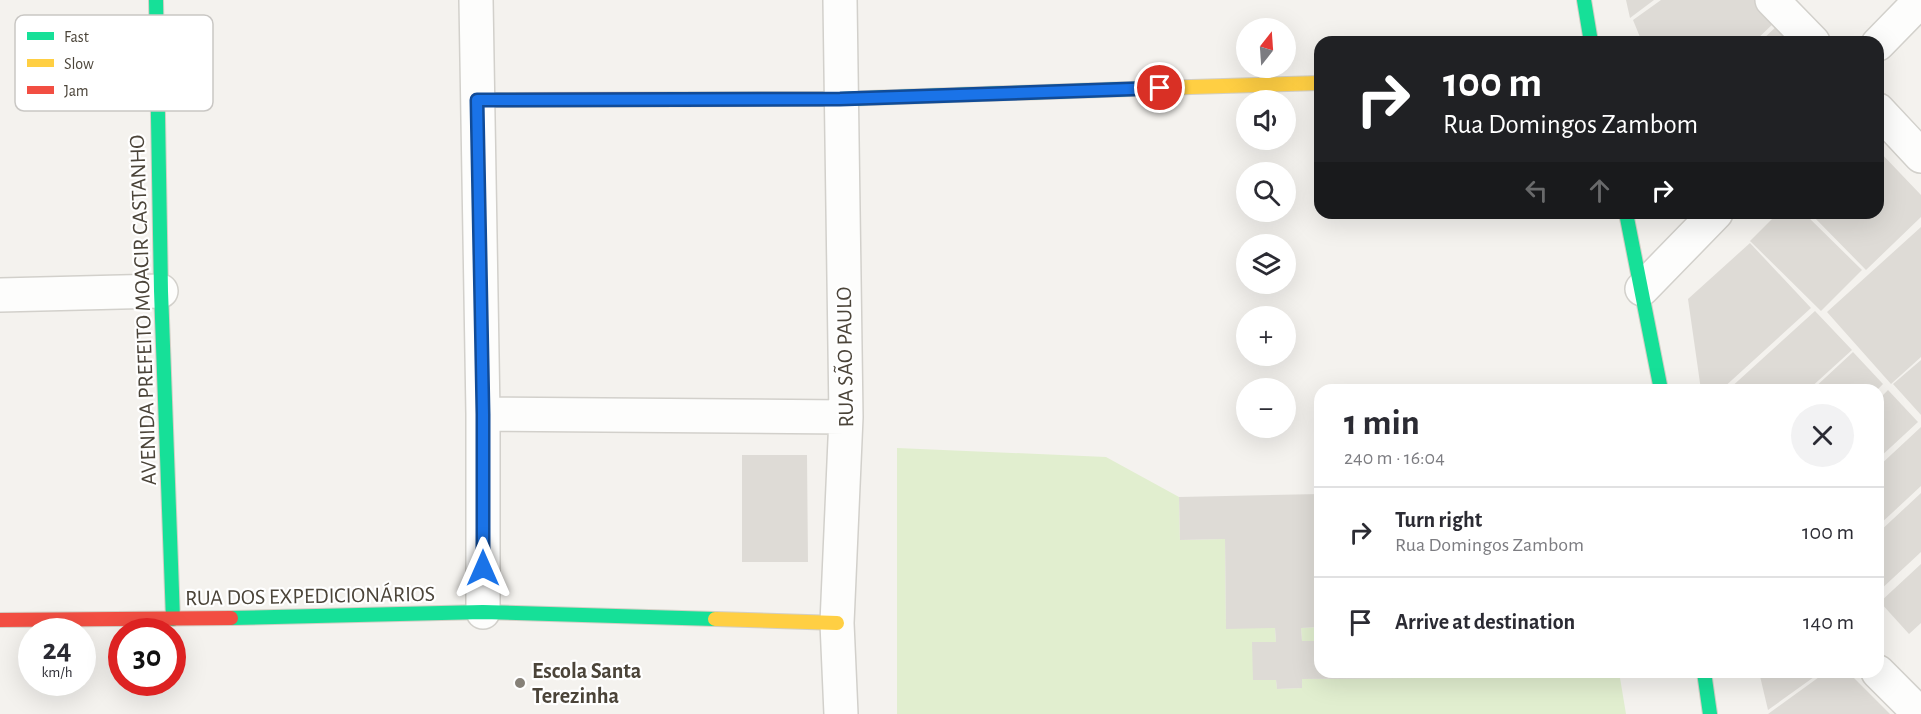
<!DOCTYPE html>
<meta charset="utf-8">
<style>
body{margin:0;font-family:"Alegreya Sans",sans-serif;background:#f2f2f3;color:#2b2b33;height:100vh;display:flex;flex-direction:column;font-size:22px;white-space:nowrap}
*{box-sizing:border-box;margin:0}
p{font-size:20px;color:#7c7c81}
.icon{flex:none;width:33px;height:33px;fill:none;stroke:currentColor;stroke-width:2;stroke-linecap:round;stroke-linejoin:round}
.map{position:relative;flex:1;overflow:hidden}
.details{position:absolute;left:1314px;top:384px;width:570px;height:294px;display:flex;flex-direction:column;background:#fff;border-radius:18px;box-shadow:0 6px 24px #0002}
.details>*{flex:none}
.banner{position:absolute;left:1314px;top:36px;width:570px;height:183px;border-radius:18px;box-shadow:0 6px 24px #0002;background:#202124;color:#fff;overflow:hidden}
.needle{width:39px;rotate:17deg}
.controls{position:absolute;left:1236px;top:18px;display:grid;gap:12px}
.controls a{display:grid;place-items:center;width:60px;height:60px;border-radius:50%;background:#fff;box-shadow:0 6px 24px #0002;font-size:30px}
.speed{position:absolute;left:18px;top:618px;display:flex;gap:12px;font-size:30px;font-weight:700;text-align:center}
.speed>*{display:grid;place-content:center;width:78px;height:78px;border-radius:50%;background:#fff;box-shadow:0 6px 24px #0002;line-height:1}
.speed small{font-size:15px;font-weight:400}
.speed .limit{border:9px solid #d22;background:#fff;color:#111}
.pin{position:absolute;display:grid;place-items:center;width:51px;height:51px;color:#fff;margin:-26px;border:3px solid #fff;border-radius:50%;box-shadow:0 2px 6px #0007}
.me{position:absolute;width:66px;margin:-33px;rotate:0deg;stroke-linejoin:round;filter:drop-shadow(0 0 4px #0008)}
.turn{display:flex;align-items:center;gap:21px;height:126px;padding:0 30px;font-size:27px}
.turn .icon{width:78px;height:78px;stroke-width:2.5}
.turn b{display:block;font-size:42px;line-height:51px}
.lanes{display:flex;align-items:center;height:57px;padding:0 30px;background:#0003;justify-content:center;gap:30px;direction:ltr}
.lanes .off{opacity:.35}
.round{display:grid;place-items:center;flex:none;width:63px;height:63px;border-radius:32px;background:#f2f2f3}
.headline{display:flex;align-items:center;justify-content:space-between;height:102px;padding:0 30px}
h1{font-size:36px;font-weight:700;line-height:45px}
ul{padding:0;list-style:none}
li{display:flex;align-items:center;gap:18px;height:90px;padding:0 30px;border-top:2px solid #e1e1e2}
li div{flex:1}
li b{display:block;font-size:22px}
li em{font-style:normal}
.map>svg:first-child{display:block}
.green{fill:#e1eecf}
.building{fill:#dedbd6}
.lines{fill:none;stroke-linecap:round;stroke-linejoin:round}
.street-casing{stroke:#d2d0cb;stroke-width:36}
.fast-casing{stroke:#d3cfc5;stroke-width:16}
.slow-casing{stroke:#d3cfc5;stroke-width:16}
.jam-casing{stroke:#d3cfc5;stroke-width:16}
.street{stroke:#fdfdfc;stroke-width:33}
.fast{stroke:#16e098;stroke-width:14}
.slow{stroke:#ffcf43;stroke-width:14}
.jam{stroke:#f24e42;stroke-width:14}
.route-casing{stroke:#114b97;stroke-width:15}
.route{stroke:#1a73e8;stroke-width:10}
.poi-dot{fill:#868178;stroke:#fff;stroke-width:2}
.labels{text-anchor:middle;stroke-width:4.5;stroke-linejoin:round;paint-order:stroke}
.street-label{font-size:22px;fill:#4b4439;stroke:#fff}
.poi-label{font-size:22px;font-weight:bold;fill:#4b4439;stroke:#fff;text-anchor:start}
.key{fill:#fff;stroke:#c9c7c4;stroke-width:1.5}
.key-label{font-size:16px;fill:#4b4439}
</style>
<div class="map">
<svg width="1921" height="714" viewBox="0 0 1921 714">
<rect width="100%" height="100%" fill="#f4f2ee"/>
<path class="green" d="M897,448L1106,457L1179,497L1180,540L1225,539L1226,628H1275L1276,642H1252L1276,680L1277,689L1302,688V679L1418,678V672H1619L1626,714H897Z
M1320,627V641H1302L1301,628Z"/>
<path class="building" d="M1626,0H1654L1630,18Z
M1661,0H1757L1776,21L1754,42H1642L1633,20Z
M1780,23L1799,42H1760Z
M1878,150L1921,195V217L1866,270L1810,213H1878Z
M1778,213H1804L1862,270L1821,311L1750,241Z
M1921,227V357L1891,384L1827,312Z
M1750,243L1811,308L1721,390H1701L1688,299Z
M1815,311L1852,350L1808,390H1728Z
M1853,352L1883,384L1877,390H1812Z
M1921,360V415L1893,384Z
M1888,390L1918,422L1878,459V400Z
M1921,427V486L1878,526V467Z
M742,455H807L808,562H742Z
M1921,493V552L1878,592V533Z
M1320,494V627L1301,628L1302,641H1320V672H1418V678L1302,679V688L1277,689L1276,680H1253L1252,642H1276L1275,628L1226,629L1225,539L1180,540L1179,497Z
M1921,564V623L1909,634L1880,602Z
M1759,672H1821L1768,710Z
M1826,672H1848L1890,714H1768Z"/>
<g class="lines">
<defs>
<path id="street" d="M476,0L483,414V612
M840,0L846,417L837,623L841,714
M1772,0L1813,42
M1878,44L1921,0
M1878,110L1921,156
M1642,289L1716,213
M0,295L161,291
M483,414L846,417
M1878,672L1920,714"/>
<path id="fast" d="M156,0L161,291L173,619
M1584,0L1591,42
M779,99H840L1159,88
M1626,213L1661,390
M231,618L483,612L715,619
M1704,672L1710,714"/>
<path id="slow" d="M1159,88L1320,83
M715,619L837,623"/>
<path id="jam" d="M477,100L779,99
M0,620L231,618"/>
</defs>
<use href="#street" class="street-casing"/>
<use href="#fast" class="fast-casing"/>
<use href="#slow" class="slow-casing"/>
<use href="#jam" class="jam-casing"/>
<use href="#street" class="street"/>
<use href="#fast" class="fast"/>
<use href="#slow" class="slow"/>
<use href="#jam" class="jam"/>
</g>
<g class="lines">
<defs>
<path id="route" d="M483,568V414L477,100L840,99L1160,88"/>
</defs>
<use href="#route" class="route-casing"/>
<use href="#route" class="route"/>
</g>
<circle class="poi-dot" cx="520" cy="683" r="6"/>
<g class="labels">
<g class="street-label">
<text transform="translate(142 310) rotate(-92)" y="8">AVENIDA PREFEITO MOACIR CASTANHO</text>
<text transform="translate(844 357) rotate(-91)" y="8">RUA SÃO PAULO</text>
<text transform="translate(310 595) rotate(-1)" y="8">RUA DOS EXPEDICIONÁRIOS</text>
</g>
<g class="poi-label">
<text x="532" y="678">Escola Santa<tspan x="532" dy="25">Terezinha</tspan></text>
</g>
</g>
<rect x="15" y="15" width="198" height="96" rx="9" class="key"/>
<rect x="27" y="32" width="27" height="8" fill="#16e098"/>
<rect x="27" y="59" width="27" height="8" fill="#ffcf43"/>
<rect x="27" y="86" width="27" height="8" fill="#f24e42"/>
<g class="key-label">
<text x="64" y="42">Fast</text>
<text x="64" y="69">Slow</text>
<text x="64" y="96">Jam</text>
</g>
</svg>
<div class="controls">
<a><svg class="needle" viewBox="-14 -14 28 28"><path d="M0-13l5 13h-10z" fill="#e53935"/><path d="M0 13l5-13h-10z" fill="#7c7c81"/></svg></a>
<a><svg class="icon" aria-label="sound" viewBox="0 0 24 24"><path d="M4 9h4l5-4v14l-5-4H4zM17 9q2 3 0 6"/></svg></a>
<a><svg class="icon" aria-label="search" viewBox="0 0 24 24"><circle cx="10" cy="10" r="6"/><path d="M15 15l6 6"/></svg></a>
<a><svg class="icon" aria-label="layers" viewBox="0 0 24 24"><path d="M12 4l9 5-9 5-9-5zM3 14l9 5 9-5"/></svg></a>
<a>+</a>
<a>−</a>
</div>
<div class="speed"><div>24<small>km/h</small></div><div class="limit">30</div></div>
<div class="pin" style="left:1160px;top:88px;background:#d93025"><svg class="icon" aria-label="arrive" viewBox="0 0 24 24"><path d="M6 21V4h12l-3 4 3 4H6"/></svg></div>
<svg class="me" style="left:483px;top:568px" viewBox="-20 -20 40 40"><path d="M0-17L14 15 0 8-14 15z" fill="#1a73e8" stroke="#fff" stroke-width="4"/></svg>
<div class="banner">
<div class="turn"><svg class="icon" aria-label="right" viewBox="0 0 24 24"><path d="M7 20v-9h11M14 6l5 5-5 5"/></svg><div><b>100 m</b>Rua Domingos Zambom</div></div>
<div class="lanes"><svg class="icon off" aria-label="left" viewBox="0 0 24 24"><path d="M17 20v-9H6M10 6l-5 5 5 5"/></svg><svg class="icon off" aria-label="ahead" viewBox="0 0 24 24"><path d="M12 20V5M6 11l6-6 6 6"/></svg><svg class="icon" aria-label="right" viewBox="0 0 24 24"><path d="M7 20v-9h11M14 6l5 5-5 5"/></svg></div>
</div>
<section class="details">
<div class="headline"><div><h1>1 min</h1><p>240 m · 16:04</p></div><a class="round"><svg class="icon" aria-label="close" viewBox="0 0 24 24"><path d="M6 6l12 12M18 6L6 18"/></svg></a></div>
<ul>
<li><svg class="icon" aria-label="right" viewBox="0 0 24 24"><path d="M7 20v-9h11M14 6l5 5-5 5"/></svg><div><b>Turn right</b><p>Rua Domingos Zambom</p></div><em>100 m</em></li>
<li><svg class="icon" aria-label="arrive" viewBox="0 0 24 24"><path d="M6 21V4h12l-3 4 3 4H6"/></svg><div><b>Arrive at destination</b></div><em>140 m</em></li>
</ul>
</section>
</div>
